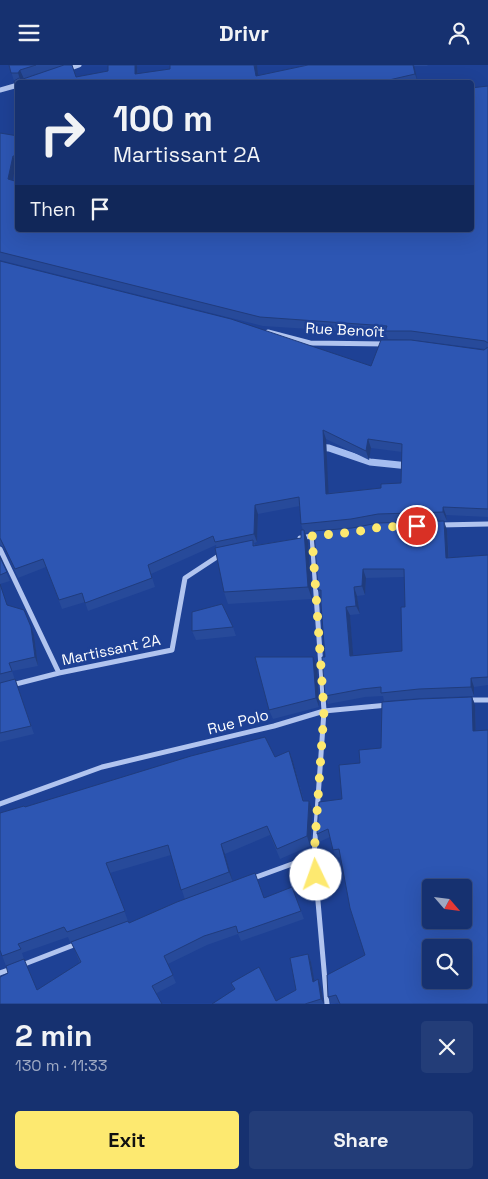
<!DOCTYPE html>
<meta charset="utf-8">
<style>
body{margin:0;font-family:"Space Grotesk",sans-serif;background:#233d78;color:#f1f3f6;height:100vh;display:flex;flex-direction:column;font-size:19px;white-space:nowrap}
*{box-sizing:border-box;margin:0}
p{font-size:16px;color:#9ea9c3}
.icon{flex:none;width:28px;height:28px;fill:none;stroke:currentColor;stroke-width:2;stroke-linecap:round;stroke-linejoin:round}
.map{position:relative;height:939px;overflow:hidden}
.details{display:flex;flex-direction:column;background:#163170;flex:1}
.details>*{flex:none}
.hud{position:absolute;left:15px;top:15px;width:459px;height:152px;border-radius:5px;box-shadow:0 5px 20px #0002,0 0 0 1px #354c83;background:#163170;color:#f1f3f6;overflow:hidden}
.needle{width:32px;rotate:118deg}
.tools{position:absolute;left:422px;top:814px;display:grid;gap:10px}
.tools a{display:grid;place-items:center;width:50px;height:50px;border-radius:5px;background:#163170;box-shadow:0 5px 20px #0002,0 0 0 1px #354c83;font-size:25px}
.pin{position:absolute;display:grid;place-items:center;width:42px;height:42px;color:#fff;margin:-21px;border:2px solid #fff;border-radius:50%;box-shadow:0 1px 5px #0007}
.me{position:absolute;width:55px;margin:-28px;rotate:357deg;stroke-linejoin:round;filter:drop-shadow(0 0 4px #0008)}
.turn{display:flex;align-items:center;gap:18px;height:105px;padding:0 15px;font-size:22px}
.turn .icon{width:65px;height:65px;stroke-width:2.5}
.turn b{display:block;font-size:35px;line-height:42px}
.then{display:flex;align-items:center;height:48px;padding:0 15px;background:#0003;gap:10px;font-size:19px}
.round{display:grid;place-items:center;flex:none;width:52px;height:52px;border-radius:5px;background:#233d78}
.overview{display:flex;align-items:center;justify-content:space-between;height:85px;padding:0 15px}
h1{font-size:30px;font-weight:600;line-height:38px}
.primary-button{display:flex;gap:10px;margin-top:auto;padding:10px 15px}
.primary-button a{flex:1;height:58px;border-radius:5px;background:#fde970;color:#111;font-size:20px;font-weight:600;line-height:58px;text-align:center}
.primary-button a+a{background:#233d78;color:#f1f3f6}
header{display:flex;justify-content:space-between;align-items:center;height:65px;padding:0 15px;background:#163170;font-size:22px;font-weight:600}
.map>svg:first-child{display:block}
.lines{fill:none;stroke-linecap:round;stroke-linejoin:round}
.stream{stroke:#a5bdf0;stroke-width:7}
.street{stroke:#b1c4ef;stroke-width:5}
.wall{fill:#274a9a;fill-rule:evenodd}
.shaded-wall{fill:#203c7d}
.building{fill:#2d56b3;stroke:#203c7d;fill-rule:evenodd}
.route{stroke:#fde970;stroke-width:9;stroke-dasharray:0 16.2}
.labels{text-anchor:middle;stroke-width:5;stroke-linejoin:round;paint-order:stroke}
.street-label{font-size:15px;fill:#fff;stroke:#1e4195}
</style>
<header><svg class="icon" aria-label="menu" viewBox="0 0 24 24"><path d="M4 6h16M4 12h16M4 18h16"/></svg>Drivr<svg class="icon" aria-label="person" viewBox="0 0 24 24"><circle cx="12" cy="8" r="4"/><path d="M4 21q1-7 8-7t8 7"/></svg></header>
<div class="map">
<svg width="488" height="939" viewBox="0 0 488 939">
<rect width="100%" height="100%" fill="#1e4195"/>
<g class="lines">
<path class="stream" d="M317,382L329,383L370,397L409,401"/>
<path class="street" d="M68,4L79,0
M0,25L18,20
M268,267L310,278L386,279
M439,460L488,459
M312,471L324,646L314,791L327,939
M300,473L318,470
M0,484L59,608
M0,623L59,608L172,585L185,513L223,488
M469,635H488
M0,739L102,702L274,661L324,646L388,640
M251,814L314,791
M22,900L79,878
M0,908L14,903"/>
</g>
<path class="wall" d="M9,0H72L76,12L108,6V0H137L138,9L170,4V0H257L258,10L308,0H427L428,1H414L418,18H18L14,16Z
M488,21V452L446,450L447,456L380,458L447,465L449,493L488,490V620L474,622V631L422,633L384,636L383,631L365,632L328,639L325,631V592L321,533L318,525L314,467L305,468L308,476L312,534L228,539L224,527L216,480L151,509L155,522L88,546L85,537L62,544L46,502L18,513L4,482L0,480V196L371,301L485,284L414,275L388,274L386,269L263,261L0,195V68L18,71V99H16L12,115L18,165H471ZM326,374L369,395L371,383L402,387L401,418L381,423L328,428ZM300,441L301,459L303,465L301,473L255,480L254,478L257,477L258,449ZM405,512V542L402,586L353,591L350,550L360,549L357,531L365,530L366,513Z
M0,492L10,516L0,519Z
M0,519L7,540L34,570L38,601L12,606L34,669L0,677Z
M233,562L236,571L196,575L192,566Z
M317,601L319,642L273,654L269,645Z
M472,632L475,640L488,939H339L338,938L331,939L328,932L365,890L341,792L336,793L333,785L330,772L319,777L317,769L342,734L360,698L381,683Z
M289,686L293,696L304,736H309L313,746L310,781L280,794L270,770L225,789L233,817L185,835L171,790L110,808L128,856L70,877L68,872L22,888L24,894L6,901L0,885L25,742L275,692Z
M292,822L304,854L241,876L238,869L207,880L168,899L176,918L157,928L37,925L80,898L71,877L129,858L264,833Z
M308,889L311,897L314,916L321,922L324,939H212L234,925L231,918L276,936L296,925Z"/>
<path class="shaded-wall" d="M135,0H137L138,18L135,9Z
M254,0H257L259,18L256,11Z
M413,0H414L418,18L415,9Z
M20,5L24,14L21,17L18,8Z
M13,91L16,99L11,123L8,114Z
M323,365L326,374L329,437L326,429Z
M368,374L371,383L369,395L366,386Z
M255,440L258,449L257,477L254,469Z
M443,442L446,450L447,456L443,447Z
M444,456L447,465L449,502L446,493Z
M304,465L308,476L312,534L308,522Z
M363,504L366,513L365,530L362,521Z
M354,522L357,531L360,549L356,541Z
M346,542L350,550L354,600L350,591Z
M31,562L34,570L38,601L35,592Z
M313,592L317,601L319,642L316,633Z
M471,613L474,622V631L471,622Z
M472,632L475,640L476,674L473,666Z
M289,686L293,696L306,746L303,736Z
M309,736L313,746L310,781L307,771Z
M221,779L225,789L233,817L229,807Z
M308,889L311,897L316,925L313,917Z
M318,914L321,922L324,939L321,934Z"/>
<path class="building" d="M9,0H36L20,5L18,8H11Z
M64,0H72L76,12L108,6V0H135V9L170,4V0H254L256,11L308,0H413L415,9L376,18H18V30L14,16L19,13L23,14Z
M488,21V278L485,276L411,266H385L387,261L260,252L0,187V68L18,71V91H13L8,114L18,117V165H471V23Z
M0,196L231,254L371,301L381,275H411L484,285L488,282V444L443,442V447L378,449L351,454L301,459L299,432L255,440L254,469L215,477L213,471L148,500L152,513L85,538L82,528L59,535L43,494L15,504L0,473ZM323,365L366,386L368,374L402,379L401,418L381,419V423L326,429Z
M444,456L446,493L488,490V612L471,613V622L419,624L381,628V622L362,624L325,631L322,592H325L321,539V525H318L314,466L352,463L378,458ZM363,504H404L405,542H401L402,586L350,591L346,542L356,541L354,522L362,521Z
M301,465H304L308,522L224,527L215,483L253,475V481L301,473Z
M0,492L7,507L0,510Z
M0,519L7,540L24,545L31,562L35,592L9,598L12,606L0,609Z
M222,539L233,562L192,566V547Z
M255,592H313L316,633L269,645Z
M15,614L31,661L0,668V618Z
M472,632L473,666L488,665V939H340L336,930L328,932L327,910L365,890L350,843L339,784L333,785L328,764L317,769L319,737L342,734L339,700L360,698L359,685L381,683L382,637L419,634ZM431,822H464V855H431ZM431,882H464V915H431Z
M265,672L275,692L289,686L303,736H309L307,771L277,784L267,761L221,779L229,807L181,825L168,780L106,798L125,846L67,867L64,862L18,879L21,884L2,891L0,885V748L24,741L25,742L191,691Z
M255,808L264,833L292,822L301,846L238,868L236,861L204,871L164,891L173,910L152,921L162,939H0V912L8,908L6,901L24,894L37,925L81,897L71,877L128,856L129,858L177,837Z
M308,889L313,917L318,914L321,934L305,939H212L235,924L231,918L259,902L276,936L296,925L290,893Z"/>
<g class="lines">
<path class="route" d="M316,810L314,791L324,646L312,471L355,467L381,462L417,461"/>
</g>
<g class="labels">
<g class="street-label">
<text transform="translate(345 265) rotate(3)" y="5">Rue Benoît</text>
<text transform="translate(111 585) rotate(-12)" y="5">Martissant 2A</text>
<text transform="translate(238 657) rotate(-14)" y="5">Rue Polo</text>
</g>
</g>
</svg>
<div class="tools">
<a><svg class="needle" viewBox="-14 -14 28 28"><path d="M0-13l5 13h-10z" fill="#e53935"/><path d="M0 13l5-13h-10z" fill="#9ea9c3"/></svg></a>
<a><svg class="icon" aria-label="search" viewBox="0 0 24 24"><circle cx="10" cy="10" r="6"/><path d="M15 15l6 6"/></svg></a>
</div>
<div class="pin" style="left:417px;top:461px;background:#d93025"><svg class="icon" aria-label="arrive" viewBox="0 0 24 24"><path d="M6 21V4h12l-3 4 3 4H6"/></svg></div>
<svg class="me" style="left:316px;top:810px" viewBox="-20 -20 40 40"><circle r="19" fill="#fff"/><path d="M0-13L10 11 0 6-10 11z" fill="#fde970"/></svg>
<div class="hud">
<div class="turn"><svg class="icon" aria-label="right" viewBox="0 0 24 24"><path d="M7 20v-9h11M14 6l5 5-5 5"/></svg><div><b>100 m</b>Martissant 2A</div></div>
<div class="then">Then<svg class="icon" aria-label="arrive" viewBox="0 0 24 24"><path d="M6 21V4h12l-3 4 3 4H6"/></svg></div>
</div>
</div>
<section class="details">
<div class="overview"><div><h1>2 min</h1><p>130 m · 11:33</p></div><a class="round"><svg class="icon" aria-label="close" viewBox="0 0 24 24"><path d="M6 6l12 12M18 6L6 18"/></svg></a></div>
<div class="primary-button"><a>Exit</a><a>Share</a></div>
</section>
